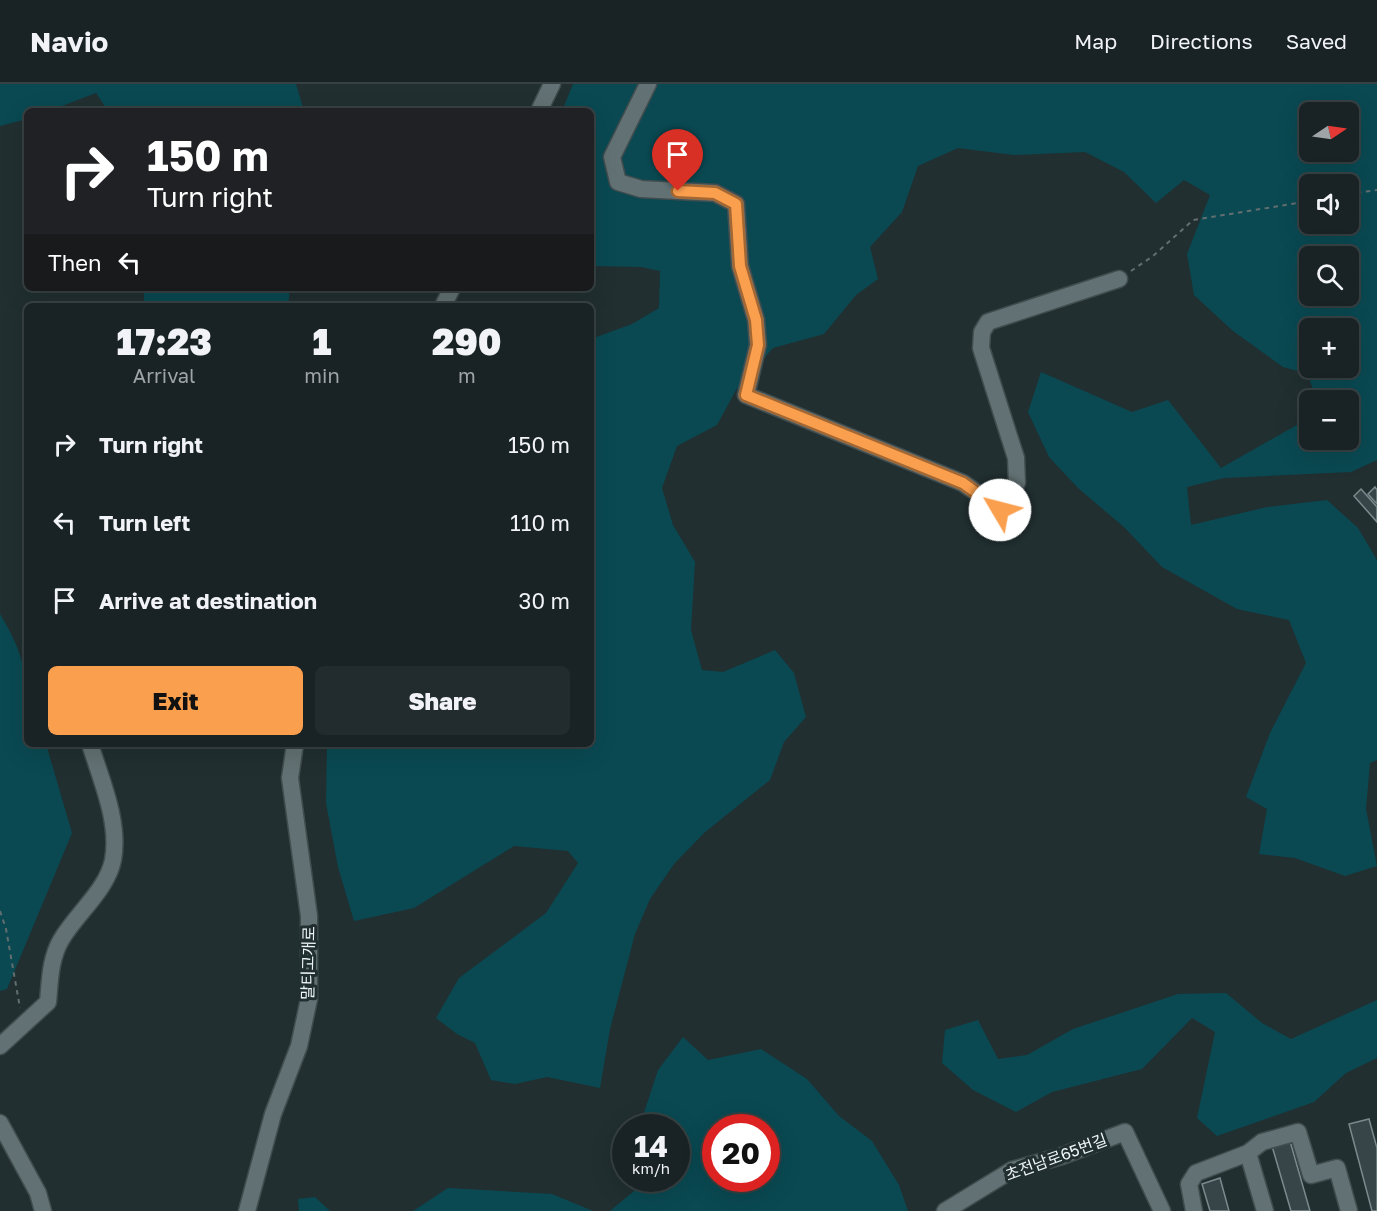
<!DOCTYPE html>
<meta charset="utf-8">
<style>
body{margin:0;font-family:"Golos Text","Noto Sans KR",sans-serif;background:#222b2d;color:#f1f3f6;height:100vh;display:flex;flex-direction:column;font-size:22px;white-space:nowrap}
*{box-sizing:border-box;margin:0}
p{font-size:20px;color:#9fa4a7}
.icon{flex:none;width:33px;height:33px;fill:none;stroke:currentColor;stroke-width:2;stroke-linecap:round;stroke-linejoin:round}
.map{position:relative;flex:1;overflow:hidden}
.sheet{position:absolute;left:24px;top:219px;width:570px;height:444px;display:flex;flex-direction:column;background:#192325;border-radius:9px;box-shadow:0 6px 24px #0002,0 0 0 2px #374042}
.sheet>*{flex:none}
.banner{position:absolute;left:24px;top:24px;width:570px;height:183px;border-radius:9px;box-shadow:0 6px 24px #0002,0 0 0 2px #374042;background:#202124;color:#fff;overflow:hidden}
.needle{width:39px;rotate:77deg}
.buttons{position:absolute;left:1299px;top:18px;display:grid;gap:12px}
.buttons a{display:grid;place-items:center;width:60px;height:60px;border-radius:9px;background:#192325;box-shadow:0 6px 24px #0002,0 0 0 2px #374042;font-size:30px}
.speed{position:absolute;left:612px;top:1030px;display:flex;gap:12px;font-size:30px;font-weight:700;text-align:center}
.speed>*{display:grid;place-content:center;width:78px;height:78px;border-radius:50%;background:#192325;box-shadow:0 6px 24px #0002,0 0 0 2px #374042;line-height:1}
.speed small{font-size:15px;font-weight:400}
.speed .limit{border:9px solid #d22;background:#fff;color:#111}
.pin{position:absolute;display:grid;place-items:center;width:51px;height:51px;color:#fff;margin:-62px -26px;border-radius:50% 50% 50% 0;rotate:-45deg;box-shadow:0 0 6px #0007}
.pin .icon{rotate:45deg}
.me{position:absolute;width:66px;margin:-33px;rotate:307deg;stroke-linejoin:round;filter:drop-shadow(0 0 4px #0008)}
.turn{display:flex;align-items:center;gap:21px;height:126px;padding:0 24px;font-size:27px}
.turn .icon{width:78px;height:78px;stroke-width:2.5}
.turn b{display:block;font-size:42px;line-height:51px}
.then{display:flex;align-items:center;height:57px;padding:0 24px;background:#0003;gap:12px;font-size:22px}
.eta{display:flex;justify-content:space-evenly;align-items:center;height:102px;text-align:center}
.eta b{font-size:36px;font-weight:800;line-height:42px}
.cta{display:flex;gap:12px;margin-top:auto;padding:12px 24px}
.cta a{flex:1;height:69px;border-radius:9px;background:#fa9f4e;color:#111;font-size:24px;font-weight:800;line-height:69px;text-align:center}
.cta a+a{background:#222b2d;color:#f1f3f6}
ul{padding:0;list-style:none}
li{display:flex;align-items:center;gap:18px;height:78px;padding:0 24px}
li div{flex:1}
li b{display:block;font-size:22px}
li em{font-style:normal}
header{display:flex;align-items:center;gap:36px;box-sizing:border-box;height:84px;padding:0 30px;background:#192325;border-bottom:2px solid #374042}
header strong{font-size:28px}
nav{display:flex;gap:33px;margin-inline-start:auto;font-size:21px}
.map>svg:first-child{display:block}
.green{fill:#0a4952;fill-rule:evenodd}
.building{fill:#374548;stroke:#7b8a8d;stroke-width:1.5}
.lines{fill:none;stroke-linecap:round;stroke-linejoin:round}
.minor-casing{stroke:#404c4e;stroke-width:19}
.path{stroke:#626e70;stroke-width:2;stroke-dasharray:4.5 4.5;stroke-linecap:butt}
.minor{stroke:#627173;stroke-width:16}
.route-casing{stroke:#a26733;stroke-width:15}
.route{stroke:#fa9f4e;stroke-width:10}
.labels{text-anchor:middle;stroke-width:6;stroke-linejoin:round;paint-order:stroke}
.street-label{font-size:16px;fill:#ecf4f6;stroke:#212f31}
</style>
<header>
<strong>Navio</strong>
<nav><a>Map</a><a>Directions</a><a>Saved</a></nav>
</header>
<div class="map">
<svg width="1377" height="1127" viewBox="0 0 1377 1127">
<rect width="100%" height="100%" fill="#212f31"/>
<path class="green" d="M0,0H296L304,27H108L96,9L49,27H27V35L0,42Z
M573,0H1377V376L1351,388L1224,394L1187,403L1191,441L1267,423L1327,416L1358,444L1377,476V676L1370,679L1366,725L1377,782L1345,792L1295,774L1259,770L1267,725L1246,713L1270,649L1306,579L1289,536L1237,525L1162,483L1125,444L1078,404L1049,373L1028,328L1041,288L1132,328L1168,316L1221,384L1309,334L1310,356H1348V316H1316L1308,290L1283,283L1233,247L1194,211L1187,170L1210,111L1184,96L1156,119L1124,88L1085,68L1014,71L958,64L918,82L902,128L870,163L878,195L856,211L824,250L773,264L736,306L717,341L677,362L662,404L673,441L695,478L691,546L702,586L723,588L775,566L794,589L806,633L784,658L770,696L704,749L674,780L650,815L635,850L610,945L600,1004L547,993L515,1000L491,996L475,959L457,950L436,934L459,894L546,829L578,779L568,767L514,762L414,824L354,837L338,783L326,719L327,660H591V255L632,240L659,224L660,187L641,183L591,182V27H562ZM1310,28H1348V68H1310ZM1310,100H1348V140H1310ZM1310,172H1348V212H1310ZM1310,244H1348V284H1310Z
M144,204H290L288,222H144Z
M0,530C31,581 27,603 27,660H46L72,749L7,905L0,907Z
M1226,909L1262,939L1291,955L1377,916V974L1346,989L1314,1018L1217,1052L1197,1034L1215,948L1192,934L1142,985L1052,1008L1016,1028L973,1006L942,979L945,946L978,936L998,975L1027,971L1073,945L1178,910Z
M683,953L708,976L761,965L807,995L839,1032L872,1057L899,1101L908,1127H610L634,1107V1095H676V1044H639L658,986ZM716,1044H766V1095H716Z
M448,1104L552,1110L593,1127H413Z
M315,1113L330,1127H299L298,1115Z"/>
<path class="building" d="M1375,403L1377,406V420L1368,410Z
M1361,405L1377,423V438L1354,412Z
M1369,1035L1377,1064V1127H1372L1349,1040Z
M1290,1057L1310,1127H1291L1272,1062Z
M1220,1094L1229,1127H1210L1202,1100Z"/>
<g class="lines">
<defs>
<path id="minor" d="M648,0L612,73L618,98L641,105L715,109L736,120L740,182L756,236L758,261L746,311L963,399L1001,426L1017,399L1016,374L981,264L982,248L988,238L1119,195
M539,27L552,0
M443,222L452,204
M0,962L48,918C50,897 50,875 61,856C76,830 107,806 113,776C120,738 101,696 90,660
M0,1039L38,1109L43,1127
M247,1127L273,1030L299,962L309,915V832L290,694L295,660
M945,1127L1012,1086L1062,1072L1125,1048L1162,1127
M1194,1127L1189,1100L1196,1089L1248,1069
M1265,1127L1248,1069L1262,1058L1298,1048L1311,1091L1337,1084L1349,1127"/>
</defs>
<use href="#minor" class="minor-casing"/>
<path class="path" d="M1348,110L1377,106
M1131,187L1153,172L1193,136L1310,117
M0,827L6,845L20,924"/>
<use href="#minor" class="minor"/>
</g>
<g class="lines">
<defs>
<path id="route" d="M678,107L715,109L736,120L740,182L756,236L758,261L746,311L963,399L1000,426"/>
</defs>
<use href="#route" class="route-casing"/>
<use href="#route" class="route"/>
</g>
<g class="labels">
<g class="street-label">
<text transform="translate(308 879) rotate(-89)" y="6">말티고개로</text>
<text transform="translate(1056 1073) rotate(-20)" y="6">초전남로65번길</text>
</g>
</g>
</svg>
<div class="buttons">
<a><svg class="needle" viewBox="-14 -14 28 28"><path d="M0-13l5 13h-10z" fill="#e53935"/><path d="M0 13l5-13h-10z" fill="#9fa4a7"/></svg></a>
<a><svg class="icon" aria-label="sound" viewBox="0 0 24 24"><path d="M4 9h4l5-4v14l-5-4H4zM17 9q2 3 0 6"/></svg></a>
<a><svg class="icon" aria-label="search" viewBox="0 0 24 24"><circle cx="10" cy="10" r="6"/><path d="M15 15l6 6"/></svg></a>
<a>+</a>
<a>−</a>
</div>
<div class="speed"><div>14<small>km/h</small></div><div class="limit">20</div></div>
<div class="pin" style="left:678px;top:107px;background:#d93025"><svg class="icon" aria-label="arrive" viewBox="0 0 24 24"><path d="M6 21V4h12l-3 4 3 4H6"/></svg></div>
<svg class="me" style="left:1000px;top:426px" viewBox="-20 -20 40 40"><circle r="19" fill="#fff"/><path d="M0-13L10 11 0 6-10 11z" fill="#fa9f4e"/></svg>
<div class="banner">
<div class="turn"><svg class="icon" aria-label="right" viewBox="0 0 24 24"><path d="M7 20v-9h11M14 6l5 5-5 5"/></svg><div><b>150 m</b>Turn right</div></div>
<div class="then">Then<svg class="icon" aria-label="left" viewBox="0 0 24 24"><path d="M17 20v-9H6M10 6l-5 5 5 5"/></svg></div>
</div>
<section class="sheet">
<div class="eta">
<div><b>17:23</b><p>Arrival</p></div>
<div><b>1</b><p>min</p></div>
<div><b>290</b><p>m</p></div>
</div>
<ul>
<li><svg class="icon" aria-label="right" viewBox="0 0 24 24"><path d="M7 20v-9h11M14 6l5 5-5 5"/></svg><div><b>Turn right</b></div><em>150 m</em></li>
<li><svg class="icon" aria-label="left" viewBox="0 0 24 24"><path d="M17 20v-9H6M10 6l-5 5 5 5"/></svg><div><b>Turn left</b></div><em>110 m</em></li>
<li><svg class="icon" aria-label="arrive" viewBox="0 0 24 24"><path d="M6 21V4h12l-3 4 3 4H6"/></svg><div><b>Arrive at destination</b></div><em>30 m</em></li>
</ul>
<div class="cta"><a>Exit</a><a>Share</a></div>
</section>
</div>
